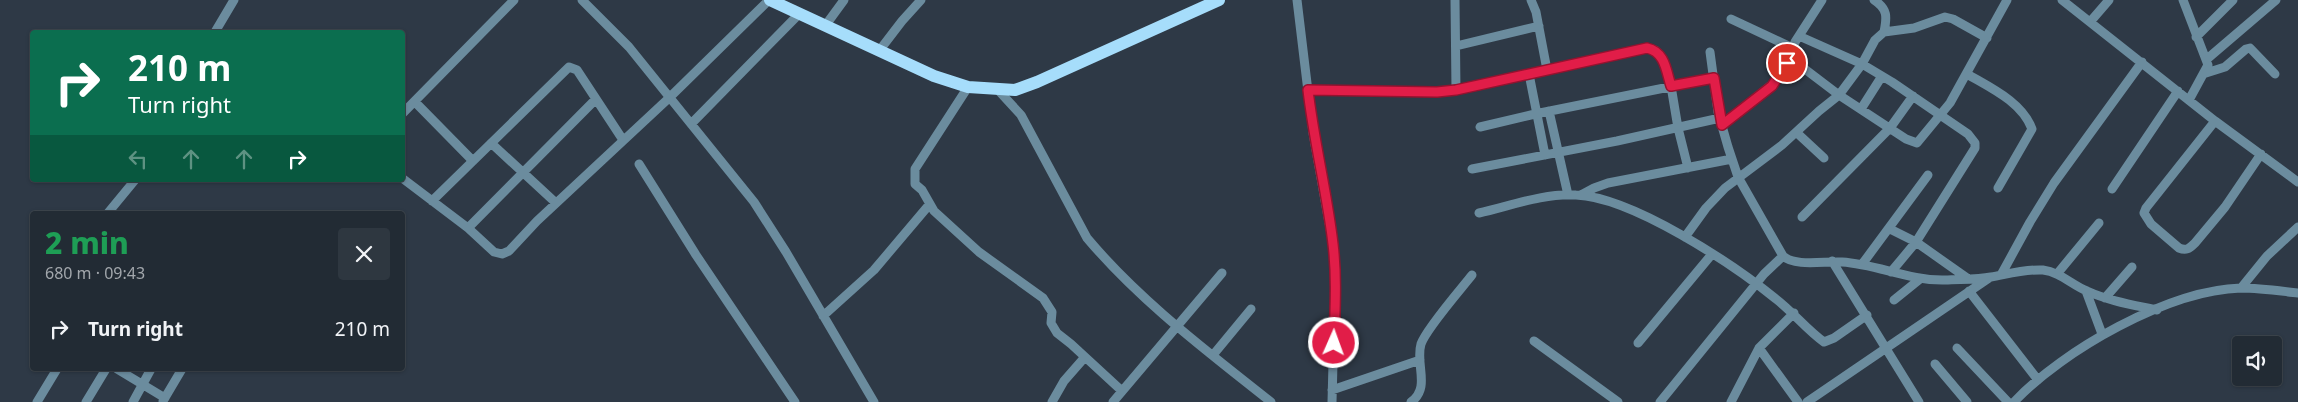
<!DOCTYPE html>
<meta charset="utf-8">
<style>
body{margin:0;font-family:"Noto Sans",sans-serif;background:#2e3740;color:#f1f3f6;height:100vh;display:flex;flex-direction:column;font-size:19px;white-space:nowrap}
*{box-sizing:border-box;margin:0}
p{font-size:16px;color:#a2a7ac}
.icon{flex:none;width:28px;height:28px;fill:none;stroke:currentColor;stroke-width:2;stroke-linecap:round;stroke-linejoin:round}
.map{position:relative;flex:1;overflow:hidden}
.sheet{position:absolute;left:30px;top:211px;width:375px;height:160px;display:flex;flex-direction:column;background:#222b34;border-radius:5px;box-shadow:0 1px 4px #0004,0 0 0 1px #3f474f}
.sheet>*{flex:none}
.banner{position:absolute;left:30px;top:30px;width:375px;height:152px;border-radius:5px;box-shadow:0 1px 4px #0004,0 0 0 1px #3f474f;background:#0b6e4f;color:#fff;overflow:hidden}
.buttons{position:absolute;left:2232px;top:336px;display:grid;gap:10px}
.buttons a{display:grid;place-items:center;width:50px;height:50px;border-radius:5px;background:#222b34;box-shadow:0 1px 4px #0004,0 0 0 1px #3f474f;font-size:25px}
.pin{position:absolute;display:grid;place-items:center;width:42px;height:42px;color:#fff;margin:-21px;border:2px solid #fff;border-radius:50%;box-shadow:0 1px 5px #0007}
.me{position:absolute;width:55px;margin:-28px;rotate:2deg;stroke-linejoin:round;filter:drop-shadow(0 0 4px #0008)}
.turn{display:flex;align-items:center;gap:18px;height:105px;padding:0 15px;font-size:22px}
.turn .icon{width:65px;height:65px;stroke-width:2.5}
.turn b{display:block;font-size:35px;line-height:42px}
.lanes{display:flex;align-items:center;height:48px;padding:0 15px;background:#0003;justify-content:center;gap:25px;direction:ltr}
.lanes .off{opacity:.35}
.round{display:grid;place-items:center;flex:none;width:52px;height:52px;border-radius:5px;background:#2e3740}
.headline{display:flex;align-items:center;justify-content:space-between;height:85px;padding:0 15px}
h1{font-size:30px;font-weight:800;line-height:38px;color:#1e9e55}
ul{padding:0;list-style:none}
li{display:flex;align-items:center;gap:15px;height:65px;padding:0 15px}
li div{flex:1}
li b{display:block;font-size:19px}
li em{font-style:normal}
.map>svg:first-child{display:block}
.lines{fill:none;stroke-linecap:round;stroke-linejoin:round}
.minor{stroke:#6b8c9e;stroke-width:9}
.major{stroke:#a6ddfb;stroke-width:12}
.route-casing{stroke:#92132f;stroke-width:12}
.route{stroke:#e11d48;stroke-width:9}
</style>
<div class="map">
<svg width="2298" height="402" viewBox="0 0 2298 402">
<rect width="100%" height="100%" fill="#2e3946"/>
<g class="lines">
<path class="minor" d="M582,0L629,47L754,202L786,252L874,402
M1297,0L1313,133L1333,245L1335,284L1332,402
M1455,0L1456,90
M1531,0L1536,12L1547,70
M1874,0C1888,9 1887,17 1884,32
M2062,0L2215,121L2298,182
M2183,0L2208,65L2189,100
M1731,19L1793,48
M2090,22L2109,0
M825,26L844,0
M215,32L234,0
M1799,36L1862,64L1892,82L1968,134L1975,143V148L1916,242L1891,272
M2196,37L2233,0
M1456,46L1539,26
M879,51L902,21L921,0
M1710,52L1718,112L1728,147L1738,177L1783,256C1795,267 1824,261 1842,262C1877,264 1909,281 1945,280C1960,279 1977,280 1991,277C2008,274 2026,269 2043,270C2060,272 2072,285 2087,291C2109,301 2134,305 2157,310
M1789,57L1839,95L1906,139L1917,143L1950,103L2007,0
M2207,59L2276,0
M2206,73L2225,67L2246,49L2250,48L2275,74
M1529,74L1545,155
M1967,74C1991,88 2022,102 2032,129L1998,188
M968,87L915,169V184L922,190L934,211L979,252L1043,298L1052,312L1051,323L1057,333L1071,344L1122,391
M998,90L1021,115L1087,238C1140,301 1207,351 1271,402
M1308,90L1437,92L1456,90L1647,48L1655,50L1661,56L1671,86L1678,128L1688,168
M415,102L473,161
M1861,109L1882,76
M1549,111L1568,195
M402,114L514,0
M2215,121L2146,208L2144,213L2151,224L2179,248C2186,251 2189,249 2195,243L2225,207L2261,154
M691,124L799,14
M1722,125L1775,82L1787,63L1795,42L1822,0
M1480,127L1535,114L1714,78
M1796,132L1824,158
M491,143L556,203
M639,164L696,255L795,402
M1472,169L1617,141L1720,118
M402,178L468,228L494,252L502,254L509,251L537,221L669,98L769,0
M2112,189L2178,91
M1581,195L1594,188L1608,183L1732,159
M432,201L569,67L577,70L623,140
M1479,213C1510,206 1544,193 1576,195C1632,197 1733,264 1776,299C1793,312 1807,330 1824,342L1834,338L1867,315
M107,214L135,180
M1802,217L1890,128L1913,96
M468,228L596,99
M1890,229L1916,242L1967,278
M1685,237L1706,208L1725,188L1782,145L1819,111L1839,95L1862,64L1875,40L1884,32L1914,28L1945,17L1953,19L1987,38
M1832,261L1919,402
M1863,263L1928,175
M2057,274L2099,223
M2001,275L2030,222L2054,183L2142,62
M2241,288L2267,256L2298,227
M1969,291L2038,380
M2086,291L2102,334
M2105,298L2132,267
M1894,300L1920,279
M823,316L874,270L929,205
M1534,341L1618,402
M1638,343L1712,254
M1759,348L1798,402
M1957,348L2008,402
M1213,355L1251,309
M1935,364L1967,402
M117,369L165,398
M1332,390L1420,360
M163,401L182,369
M37,402L57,369
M86,402L106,369
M133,402L151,369
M1052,402L1064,381L1085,357
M1113,402L1222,273
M1411,402C1431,388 1415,364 1421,344C1426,329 1461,289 1472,275
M1660,402L1764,274L1783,256
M1731,402L1759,348L1794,313
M1807,402L1989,278
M2014,402C2063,350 2169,290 2241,288C2260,288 2280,291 2298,293"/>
<path class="major" d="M770,0L934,76L968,87L1015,90L1037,82L1219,0"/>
</g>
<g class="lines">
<defs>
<path id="route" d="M1334,343C1335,310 1337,277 1333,244C1327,192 1314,142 1308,90L1437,92L1456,90L1647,48C1665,52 1666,70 1671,86L1714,78L1722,125L1772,86L1787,63"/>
</defs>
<use href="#route" class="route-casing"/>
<use href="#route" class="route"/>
</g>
</svg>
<div class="buttons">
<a><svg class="icon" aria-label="sound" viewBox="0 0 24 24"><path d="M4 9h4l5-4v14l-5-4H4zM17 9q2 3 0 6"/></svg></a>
</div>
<div class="pin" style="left:1787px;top:63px;background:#d93025"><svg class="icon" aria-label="arrive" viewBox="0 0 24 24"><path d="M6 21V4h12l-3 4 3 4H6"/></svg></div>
<svg class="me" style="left:1334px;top:343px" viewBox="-20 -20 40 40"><circle r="17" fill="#e11d48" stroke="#fff" stroke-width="3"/><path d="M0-11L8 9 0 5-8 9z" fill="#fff"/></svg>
<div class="banner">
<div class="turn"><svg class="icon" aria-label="right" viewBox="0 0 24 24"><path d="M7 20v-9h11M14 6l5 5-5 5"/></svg><div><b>210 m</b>Turn right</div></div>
<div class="lanes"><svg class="icon off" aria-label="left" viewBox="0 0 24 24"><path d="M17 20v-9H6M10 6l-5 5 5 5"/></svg><svg class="icon off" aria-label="ahead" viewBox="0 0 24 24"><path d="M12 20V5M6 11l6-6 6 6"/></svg><svg class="icon off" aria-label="ahead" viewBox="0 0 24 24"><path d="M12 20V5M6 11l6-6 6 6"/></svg><svg class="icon" aria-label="right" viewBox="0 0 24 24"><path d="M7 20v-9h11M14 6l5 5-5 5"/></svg></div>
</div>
<section class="sheet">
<div class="headline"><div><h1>2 min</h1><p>680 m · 09:43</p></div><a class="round"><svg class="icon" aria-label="close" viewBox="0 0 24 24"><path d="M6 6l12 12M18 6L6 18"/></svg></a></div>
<ul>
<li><svg class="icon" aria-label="right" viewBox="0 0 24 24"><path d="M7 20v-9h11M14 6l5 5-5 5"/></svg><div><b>Turn right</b></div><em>210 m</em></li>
</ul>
</section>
</div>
